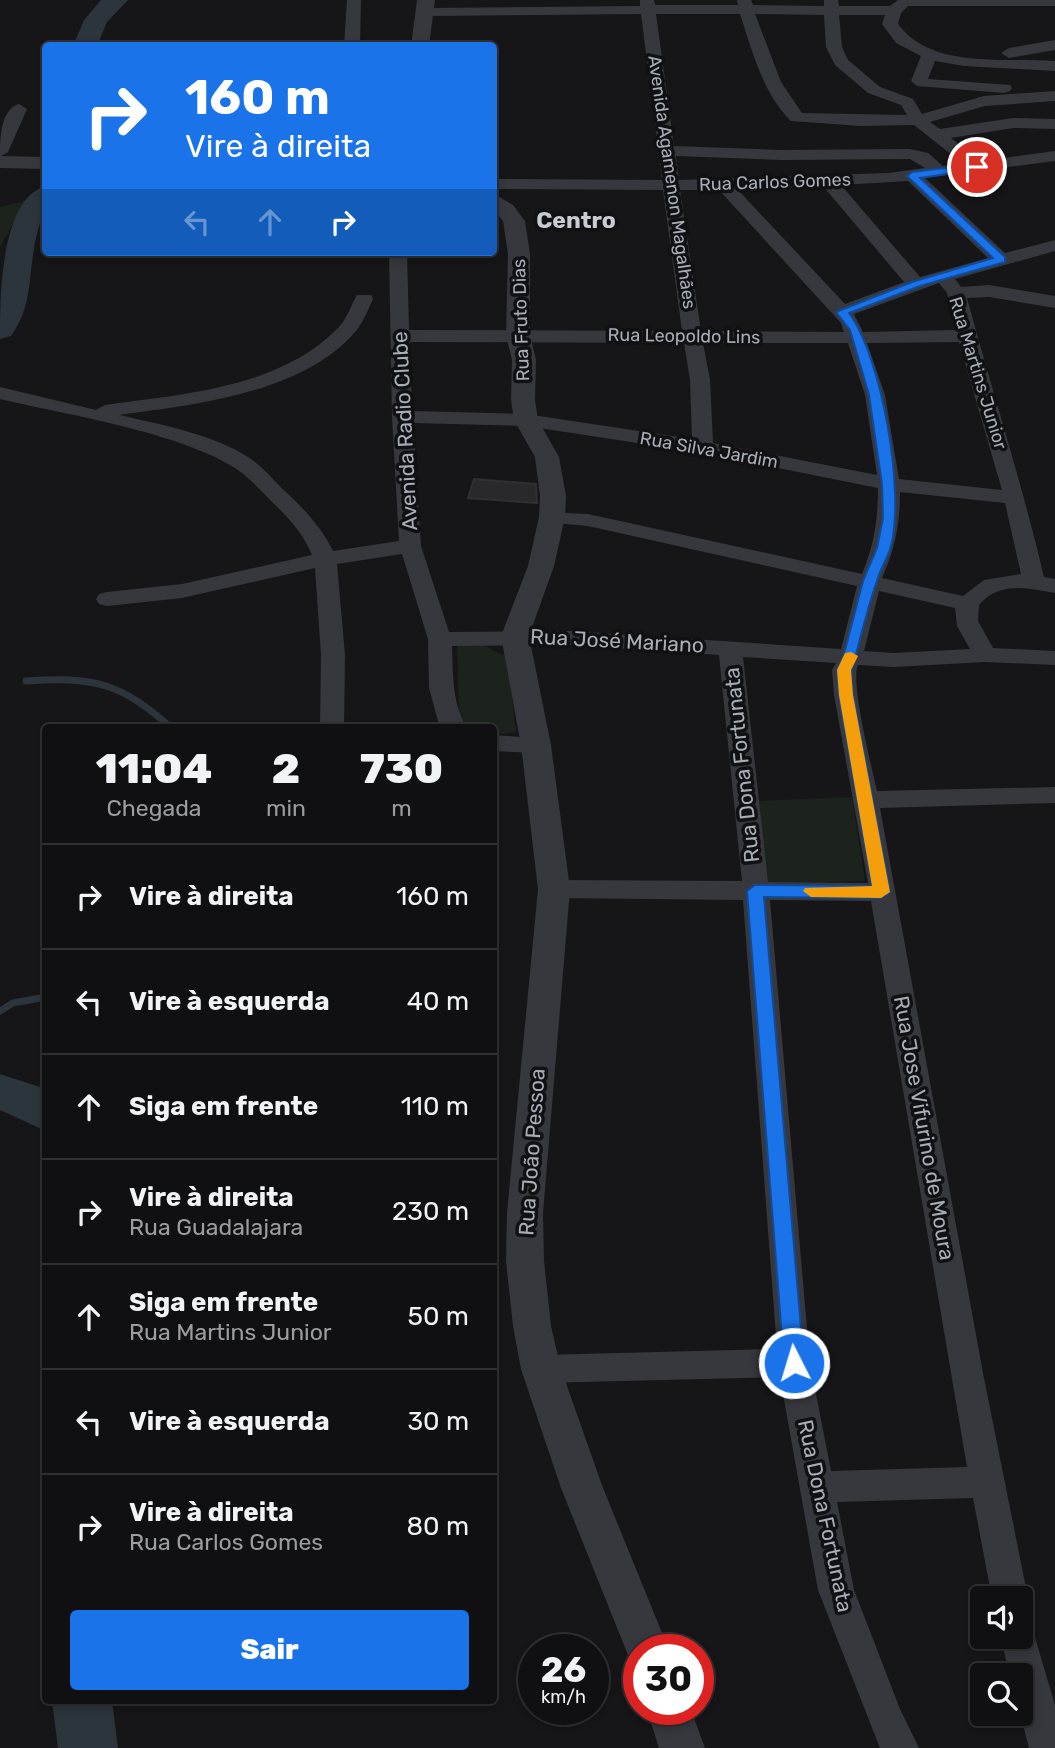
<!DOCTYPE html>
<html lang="pt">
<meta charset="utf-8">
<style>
body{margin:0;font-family:Rubik,sans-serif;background:#19191b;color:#f1f3f6;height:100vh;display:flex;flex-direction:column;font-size:26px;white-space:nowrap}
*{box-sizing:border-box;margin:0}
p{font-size:23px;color:#9c9d9f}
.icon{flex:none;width:38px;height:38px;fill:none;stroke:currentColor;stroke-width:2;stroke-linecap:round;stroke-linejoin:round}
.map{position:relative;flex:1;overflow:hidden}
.sheet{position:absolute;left:42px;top:724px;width:455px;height:980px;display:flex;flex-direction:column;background:#101012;border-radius:7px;box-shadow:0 4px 10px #0003,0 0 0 2px #303032}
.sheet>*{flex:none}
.banner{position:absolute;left:42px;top:42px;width:455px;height:214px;border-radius:7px;box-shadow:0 4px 10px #0003,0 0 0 2px #303032;background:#1a73e8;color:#fff;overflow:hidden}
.fabs{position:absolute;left:970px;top:1586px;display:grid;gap:14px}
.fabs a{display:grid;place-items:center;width:63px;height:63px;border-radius:7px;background:#101012;box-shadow:0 4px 10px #0003,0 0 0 2px #303032;font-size:35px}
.speed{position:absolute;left:518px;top:1634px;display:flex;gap:14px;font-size:35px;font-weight:700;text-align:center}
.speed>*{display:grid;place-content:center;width:91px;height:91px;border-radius:50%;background:#101012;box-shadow:0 4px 10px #0003,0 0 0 2px #303032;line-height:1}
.speed small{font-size:18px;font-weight:400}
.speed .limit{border:10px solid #d22;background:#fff;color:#111}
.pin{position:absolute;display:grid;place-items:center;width:60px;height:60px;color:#fff;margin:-30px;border:4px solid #fff;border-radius:50%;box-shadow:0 2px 7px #0007}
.me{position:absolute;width:77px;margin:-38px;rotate:355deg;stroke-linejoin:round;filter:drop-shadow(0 0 5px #0008)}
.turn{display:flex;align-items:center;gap:24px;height:147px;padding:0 28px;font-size:32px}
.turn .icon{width:91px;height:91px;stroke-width:2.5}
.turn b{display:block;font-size:49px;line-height:60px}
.lanes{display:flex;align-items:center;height:66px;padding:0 28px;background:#0003;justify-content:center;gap:35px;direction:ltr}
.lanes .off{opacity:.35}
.eta{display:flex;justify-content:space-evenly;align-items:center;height:119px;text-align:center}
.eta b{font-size:42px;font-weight:800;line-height:49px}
.primary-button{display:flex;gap:14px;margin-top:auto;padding:14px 28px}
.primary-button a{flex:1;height:80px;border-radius:7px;background:#1a73e8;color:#fff;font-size:28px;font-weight:800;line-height:80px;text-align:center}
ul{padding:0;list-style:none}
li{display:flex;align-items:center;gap:21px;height:105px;padding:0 28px;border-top:2px solid #303032}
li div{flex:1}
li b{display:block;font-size:26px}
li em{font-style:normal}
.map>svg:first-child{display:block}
.green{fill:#1c231d}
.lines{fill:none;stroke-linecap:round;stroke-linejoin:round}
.stream{stroke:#2c353c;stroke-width:7}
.river{fill:#2c353c;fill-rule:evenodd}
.building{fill:#29292c;stroke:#303034;stroke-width:2}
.minor{fill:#37383d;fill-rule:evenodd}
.tertiary{fill:#37383d;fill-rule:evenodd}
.route{fill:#1a73e8;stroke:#114b97;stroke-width:2}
.slow{fill:#f59e0b}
.labels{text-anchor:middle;stroke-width:7;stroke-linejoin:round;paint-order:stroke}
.far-street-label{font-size:18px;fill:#a8adb8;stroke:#111113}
.street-label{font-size:21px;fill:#a8adb8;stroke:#111113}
.far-district-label{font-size:23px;font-weight:bold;fill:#c9ccd4;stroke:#111113}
</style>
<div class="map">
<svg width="1055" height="1748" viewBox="0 0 1055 1748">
<rect width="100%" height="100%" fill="#161618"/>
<path class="green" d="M25,201L0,247V248V207Z
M457,643L485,646L507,657L516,732L494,735V728H466L459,715Z
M852,797L865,881L766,883L758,801Z"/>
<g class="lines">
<path class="stream" d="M26,681C92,676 123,683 171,728
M0,1011L13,1003L46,997"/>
<path class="river" d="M101,0H128L107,22L97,46H73L84,20Z
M46,186C46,211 38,224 34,249C28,282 32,306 11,336L0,339C0,299 0,198 46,186Z
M0,1074L46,1089V1131L0,1110Z
M52,1701H112L118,1748H58Z"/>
</g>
<path class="building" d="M474,479L536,484L537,503L468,498Z"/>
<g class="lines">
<path class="minor" d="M347,0H361L360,46H344Z
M640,0H654L655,5H738L737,0H751L753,5L824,6V0H838L839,6H890L898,0H1055V6H908L901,13L898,24C932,70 1004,57 1055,61V71L964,66L935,61L928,79L1010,85L1012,88L1010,91L1004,93L917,86L911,81L921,56L896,43L882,24L885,15H839L842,47L848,60L880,87L913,99L922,114L984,96L1055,91V101L985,106L930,122L940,129L1013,118L1055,119V129L1013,128L951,138L980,161L1055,151V161L925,178L1005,253L1055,240V251L955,279L961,287L989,285L1055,296V308L989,297L967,298C992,391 1022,483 1044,577L1055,579V593C1027,588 1000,581 979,605L978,621L993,648L1055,651V665L985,662L894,667L858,665C850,682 872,768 877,791L1055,787V803L880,808L983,1373L1028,1598L1020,1611V1598H992L973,1498L837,1502L854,1590L900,1709L919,1748H880L818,1590L780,1377L541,1383L529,1379L525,1369L529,1359L541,1355L777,1349L743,900L554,898L545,896L541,889L545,882L554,880L742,881L719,655L571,645L452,646C453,674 452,704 467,728H440L429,688L428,639L402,554L337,564L345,655L344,728H320L321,655L315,568L182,598L107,606L99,604L96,599L99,594L107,592L182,584L312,555C303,533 288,517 271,501C260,490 248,476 235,468C178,432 68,415 0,399V387L96,410L105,405C183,394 280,388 338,328C347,319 351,305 357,295H371L373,299C368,310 363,323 355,332C303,393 194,405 119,415C162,425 214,434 251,459C264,468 275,482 287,493C305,510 322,528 333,551L399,541L392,417L389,252H407L409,330L682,331L663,190L494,189V179L662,180L641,14L426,16L419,12L426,8L640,6ZM656,14H740C752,50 763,94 791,121L861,126L914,125L962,163L943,166L928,153L910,149L781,150L674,146ZM755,14L824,15L826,47L835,65L868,93L901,105L907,115L802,113L781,82ZM676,156L781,160L910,159L925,168L889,173L679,180ZM908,181L988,258L920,277L841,185ZM823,186L904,282L845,304L738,190ZM680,190H719L841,323L844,332L701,331ZM939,283L947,293L956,330L863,332L854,314ZM410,342L684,343L690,380L692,439L526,414L412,411ZM959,342L1002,490L899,479L885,395L867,343ZM703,343H848L865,395L877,475L713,443L710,380ZM413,423L526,426L703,453L878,488C878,520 874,545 862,574L588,514L544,512L541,517L544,522L588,526L857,586L841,649L571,631L449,632L421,546ZM900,492L1005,503L1021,574L984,580L963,596L882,578C895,549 900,524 900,492ZM879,591L955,608L957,626L970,649L894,653L864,651ZM743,657L836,663L832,670L834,695L868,883L768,882ZM770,900L871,901L967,1467L831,1471L810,1363Z
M1055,40V50L1009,58L1001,53L1009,48Z
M19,104L27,109L8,152L0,157C0,141 0,109 19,104Z
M494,735L545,739L548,745L545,751L536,753L494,751Z
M1020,1620L1031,1624L1055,1705V1748H1029L1020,1713V1675H1010L1000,1636H1020Z"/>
<path class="tertiary" d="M417,0H435L429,46H411Z
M0,156L46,157V169L0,168Z
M494,194L513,205L525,221L530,254V335L536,360L535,400L538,420L559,457L566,496L565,517L554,566L529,636L551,745L570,889L543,1213L544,1261L551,1326L561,1369L603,1488L669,1650H639V1668L632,1665L561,1488L521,1369L513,1326L506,1261L507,1213L538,889L521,745L501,636L528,566L539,517L540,496L535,457L514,420L511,400L512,360L506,335L508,254L503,221L494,210Z
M647,1710H691L705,1748H659Z"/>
</g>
<path class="route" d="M977,164L983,167L981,169L920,178L1005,257V262L920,286L849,313C882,358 905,492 891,546C888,558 880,569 877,581C867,609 860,640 852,669C850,676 852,687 853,695L890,892L881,898L764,897L804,1363L801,1369L794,1372L787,1369L784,1363L747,891L755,885L872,886L839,695L837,670L843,658L863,581L877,548L883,518L882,484L869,395L850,330L836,312L912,282L993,258L907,176L912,172Z"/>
<path class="slow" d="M851,652L858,656L851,670L853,695L890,892L881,898L811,897L803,891L805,888L872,886L839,695L837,670L845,653Z"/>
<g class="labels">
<g class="far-street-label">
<text transform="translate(672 182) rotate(82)" y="6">Avenida Agamenon Magalhães</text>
<text transform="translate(775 182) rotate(-2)" y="6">Rua Carlos Gomes</text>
<text transform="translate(521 320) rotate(-92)" y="6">Rua Fruto Dias</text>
<text transform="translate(684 336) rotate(1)" y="6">Rua Leopoldo Lins</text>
<text transform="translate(978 373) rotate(73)" y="6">Rua Martins Junior</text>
<text transform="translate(709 450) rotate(10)" y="6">Rua Silva Jardim</text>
</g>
<g class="street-label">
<text transform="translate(405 431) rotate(-93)" y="7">Avenida Radio Clube</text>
<text transform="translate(617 641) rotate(3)" y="7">Rua José Mariano</text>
<text transform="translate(742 765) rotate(-96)" y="7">Rua Dona Fortunata</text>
<text transform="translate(924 1128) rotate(80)" y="7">Rua Jose Vifurino de Moura</text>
<text transform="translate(532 1152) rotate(-86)" y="7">Rua João Pessoa</text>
<text transform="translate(825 1516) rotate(78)" y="7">Rua Dona Fortunata</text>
</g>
<g class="far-district-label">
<text x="576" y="228">Centro</text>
</g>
</g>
</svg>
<div class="fabs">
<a><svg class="icon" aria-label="sound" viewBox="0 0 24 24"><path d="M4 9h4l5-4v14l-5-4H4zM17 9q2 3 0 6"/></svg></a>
<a><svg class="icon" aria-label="search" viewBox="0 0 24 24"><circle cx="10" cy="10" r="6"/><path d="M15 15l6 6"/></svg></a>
</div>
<div class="speed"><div>26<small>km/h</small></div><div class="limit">30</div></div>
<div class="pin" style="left:977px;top:167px;background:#d93025"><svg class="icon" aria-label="arrive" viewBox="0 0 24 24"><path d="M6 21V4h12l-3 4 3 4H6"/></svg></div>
<svg class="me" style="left:794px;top:1363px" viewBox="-20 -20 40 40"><circle r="17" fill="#1a73e8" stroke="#fff" stroke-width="3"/><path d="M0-11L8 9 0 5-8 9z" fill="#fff"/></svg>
<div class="banner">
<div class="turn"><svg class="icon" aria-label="right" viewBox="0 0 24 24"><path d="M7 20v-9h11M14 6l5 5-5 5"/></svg><div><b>160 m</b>Vire à direita</div></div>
<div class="lanes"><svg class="icon off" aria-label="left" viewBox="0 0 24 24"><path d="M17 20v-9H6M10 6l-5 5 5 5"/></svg><svg class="icon off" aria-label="ahead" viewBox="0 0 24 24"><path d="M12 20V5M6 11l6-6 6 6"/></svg><svg class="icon" aria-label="right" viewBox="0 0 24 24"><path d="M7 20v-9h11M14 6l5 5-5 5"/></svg></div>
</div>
<section class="sheet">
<div class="eta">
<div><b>11:04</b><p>Chegada</p></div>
<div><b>2</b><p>min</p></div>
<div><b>730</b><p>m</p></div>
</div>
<ul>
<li><svg class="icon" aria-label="right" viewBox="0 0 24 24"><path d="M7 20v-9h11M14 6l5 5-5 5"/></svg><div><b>Vire à direita</b></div><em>160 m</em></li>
<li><svg class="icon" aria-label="left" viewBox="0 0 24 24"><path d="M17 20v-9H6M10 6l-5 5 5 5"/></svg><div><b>Vire à esquerda</b></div><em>40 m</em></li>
<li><svg class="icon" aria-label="ahead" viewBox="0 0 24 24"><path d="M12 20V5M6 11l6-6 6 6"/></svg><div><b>Siga em frente</b></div><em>110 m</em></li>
<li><svg class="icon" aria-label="right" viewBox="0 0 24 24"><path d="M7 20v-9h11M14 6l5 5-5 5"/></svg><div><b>Vire à direita</b><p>Rua Guadalajara</p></div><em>230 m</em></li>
<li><svg class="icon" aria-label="ahead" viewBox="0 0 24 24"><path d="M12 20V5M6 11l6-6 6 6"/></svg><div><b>Siga em frente</b><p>Rua Martins Junior</p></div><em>50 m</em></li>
<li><svg class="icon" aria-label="left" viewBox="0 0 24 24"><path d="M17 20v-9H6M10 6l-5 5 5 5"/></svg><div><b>Vire à esquerda</b></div><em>30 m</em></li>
<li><svg class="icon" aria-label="right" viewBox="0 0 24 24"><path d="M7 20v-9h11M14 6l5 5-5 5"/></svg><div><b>Vire à direita</b><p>Rua Carlos Gomes</p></div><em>80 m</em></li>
</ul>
<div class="primary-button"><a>Sair</a></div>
</section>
</div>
